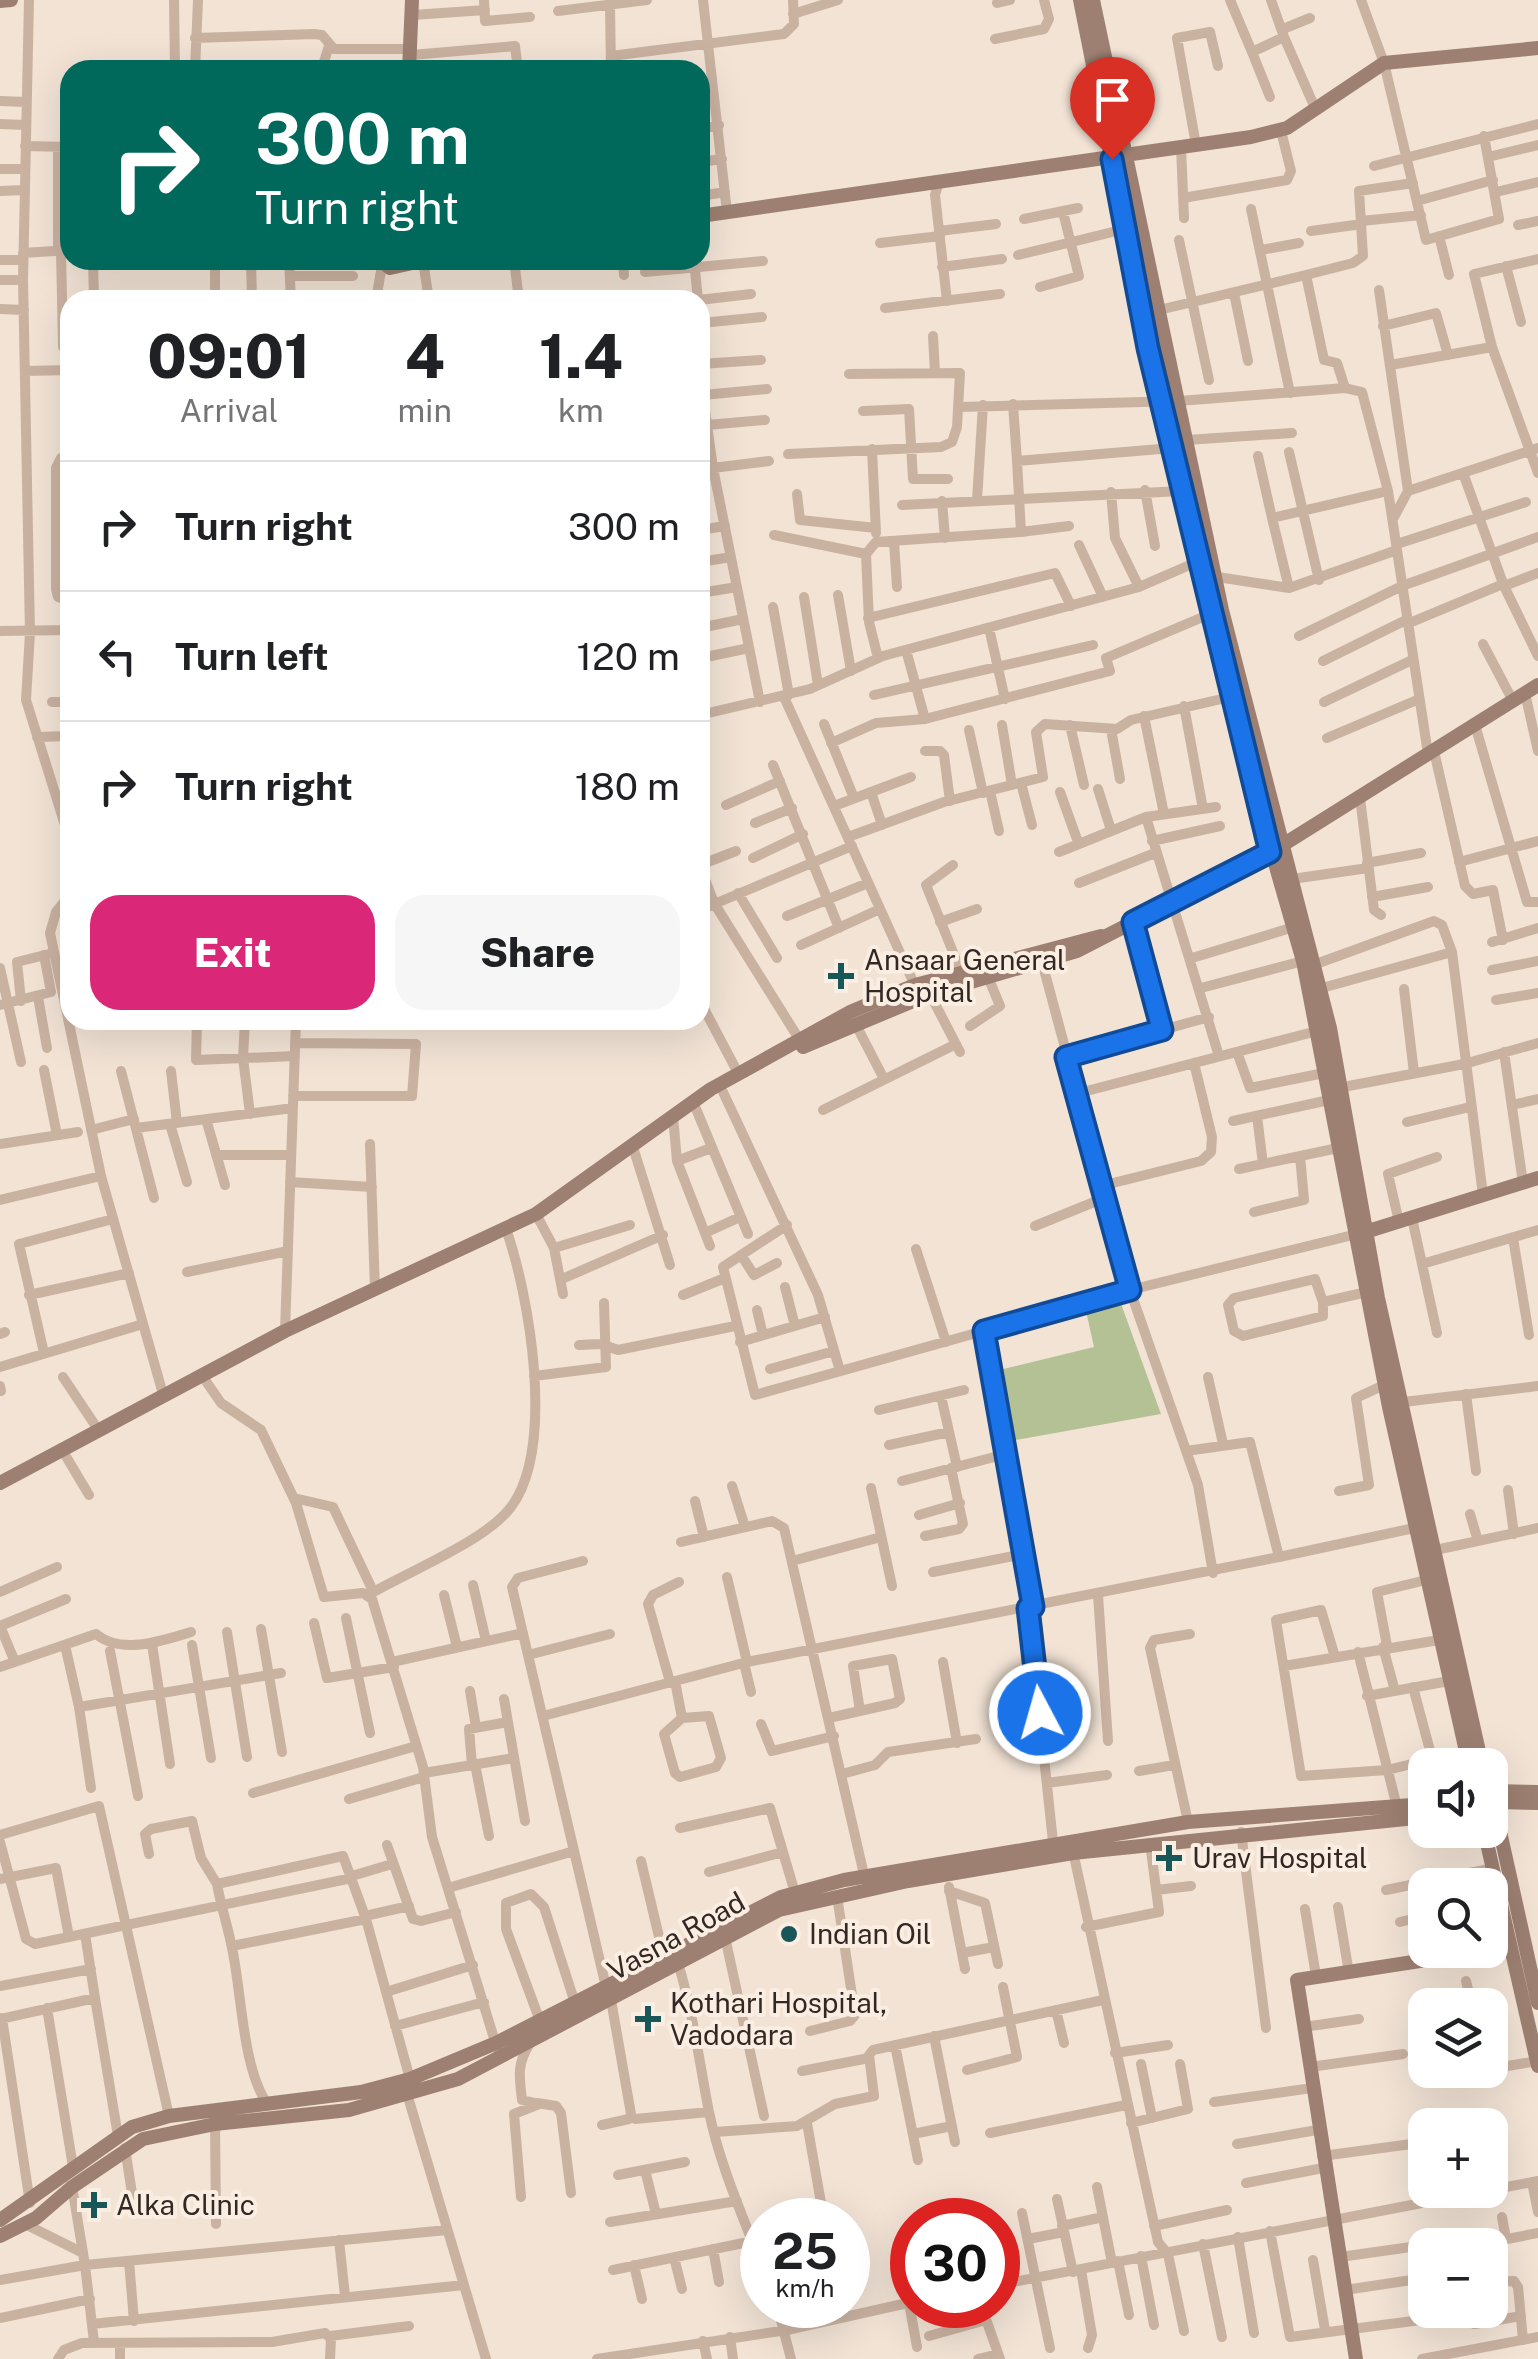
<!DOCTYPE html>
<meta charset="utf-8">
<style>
body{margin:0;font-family:"Public Sans",sans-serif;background:#f6f6f6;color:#202124;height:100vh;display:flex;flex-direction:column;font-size:38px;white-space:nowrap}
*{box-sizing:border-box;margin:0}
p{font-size:32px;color:#757577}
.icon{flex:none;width:55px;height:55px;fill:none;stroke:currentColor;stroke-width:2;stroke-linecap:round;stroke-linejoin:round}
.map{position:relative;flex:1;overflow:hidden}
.panel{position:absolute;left:60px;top:290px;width:650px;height:740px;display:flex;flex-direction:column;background:#fff;border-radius:30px;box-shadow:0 10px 40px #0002}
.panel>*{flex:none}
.hud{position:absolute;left:60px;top:60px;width:650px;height:210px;border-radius:30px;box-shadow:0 10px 40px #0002;background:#00695c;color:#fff;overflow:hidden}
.buttons{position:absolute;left:1408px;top:1748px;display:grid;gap:20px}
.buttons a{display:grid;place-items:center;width:100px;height:100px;border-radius:20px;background:#fff;box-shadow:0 10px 40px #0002;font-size:50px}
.speed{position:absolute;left:740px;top:2198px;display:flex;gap:20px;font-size:50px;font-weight:700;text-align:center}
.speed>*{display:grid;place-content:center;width:130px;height:130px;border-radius:50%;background:#fff;box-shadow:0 10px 40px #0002;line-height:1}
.speed small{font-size:25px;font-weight:400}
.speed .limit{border:15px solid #d22;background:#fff;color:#111}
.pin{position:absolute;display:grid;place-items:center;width:85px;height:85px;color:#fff;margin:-102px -42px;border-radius:50% 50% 50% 0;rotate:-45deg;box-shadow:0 0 10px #0007}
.pin .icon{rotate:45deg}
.me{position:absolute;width:110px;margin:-55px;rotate:354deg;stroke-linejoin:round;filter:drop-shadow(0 0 8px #0008)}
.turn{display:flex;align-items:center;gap:35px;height:210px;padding:0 30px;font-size:45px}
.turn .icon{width:130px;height:130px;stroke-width:2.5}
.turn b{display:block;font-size:70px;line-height:85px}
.eta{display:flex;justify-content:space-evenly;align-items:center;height:170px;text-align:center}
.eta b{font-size:60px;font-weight:800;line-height:70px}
.primary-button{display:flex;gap:20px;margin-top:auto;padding:20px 30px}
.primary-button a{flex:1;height:115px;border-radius:30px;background:#db2777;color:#fff;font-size:40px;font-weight:800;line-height:115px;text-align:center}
.primary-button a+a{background:#f6f6f6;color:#202124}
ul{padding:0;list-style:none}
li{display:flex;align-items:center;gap:30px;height:130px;padding:0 30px;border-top:2px solid #e0e0e0}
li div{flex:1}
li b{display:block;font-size:38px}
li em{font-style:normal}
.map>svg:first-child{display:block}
.green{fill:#b4c195}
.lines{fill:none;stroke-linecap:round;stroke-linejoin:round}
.street{stroke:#cab2a1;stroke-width:10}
.secondary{stroke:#9d8072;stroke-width:14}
.route-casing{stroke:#114b97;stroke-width:25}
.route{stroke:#1a73e8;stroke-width:18}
.poi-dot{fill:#185657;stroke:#faede1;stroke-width:4}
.labels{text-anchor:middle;stroke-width:8;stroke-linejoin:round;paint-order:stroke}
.poi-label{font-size:28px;fill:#342824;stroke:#faede1;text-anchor:start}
.street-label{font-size:28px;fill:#342824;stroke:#faede1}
</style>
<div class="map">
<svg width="1538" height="2359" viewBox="0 0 1538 2359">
<rect width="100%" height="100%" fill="#f2e3d5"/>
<path class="green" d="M1120,1301L1161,1414L1010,1441L999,1370L1094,1347L1086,1311Z"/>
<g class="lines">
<path class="street" d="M29,0L23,280L30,633L26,700L70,841
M174,0L175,70
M484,0L485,21L530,17
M703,0L727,212
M1230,0L1252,52
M1361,0L1384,63L1426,240L1499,219L1484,136
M997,3L1010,0
M610,7L611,70
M558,11L647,0
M793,14L838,0
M413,15L485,10
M1283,29L1310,18
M1284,37L1315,108
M195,38L314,34L322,35L334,49H412
M995,39L1044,29L1049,19L1044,0
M412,55L515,46L518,70
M611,56L784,34L794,24L793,0
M195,68H322L329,46
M195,70L198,0
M1270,97L1252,52L1284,37L1271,0
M0,101L26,102
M0,124L26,125
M700,128L719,125
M1196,145L1177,38L1210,32L1218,66
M25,146L70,147
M58,147V250
M1181,147L1184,218
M1488,157L1538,145
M700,162L722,159
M1374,166L1538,124
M0,169H25
M939,182L935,195L947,301
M0,191L25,190
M1496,192L1538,182
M700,196L725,192
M1183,198L1287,180L1291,171L1281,131
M1417,201L1493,180
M1251,209L1290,393
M1024,219L1078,208
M1361,221L1421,215
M1518,225L1538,221
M939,231L996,224
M1311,231L1362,224
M1439,236L1449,275
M1179,240L1209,380
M880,243L940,236
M61,250L63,347
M1261,250L1299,243
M23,253L70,250
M1018,255L1125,229
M0,260H23
M93,260L94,300
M215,260V300
M289,260L291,300
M514,260L519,300
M623,260L624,275
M694,260L698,300
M251,261L252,300
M423,261L429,300
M1506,266L1521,322
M942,267L1002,259
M645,272L763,261
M1306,275L1353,263L1363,256L1359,191L1413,183
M290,276H353
M0,280H23
M1040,287L1079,276L1063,212
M1379,290L1408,491L1393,519
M1234,293L1248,361
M320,300L377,298
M376,300L382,265
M699,300L751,294
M885,308L1000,294
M0,309L24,310
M1159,310L1306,275L1324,360L1337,363L1345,388
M701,323L762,317
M1383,326L1436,313L1448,355
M933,336L935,373
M1492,347L1474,274L1538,259
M700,364L761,360
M1390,365L1492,347L1538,473
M25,371L70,370
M700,375L713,468L760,702
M703,395L767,389
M1013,404L1017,461
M959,407L1179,401L1345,388L1362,392L1388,491L1428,754
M863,411L909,409L913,479H948
M707,425L765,420
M1187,440L1292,433
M872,449L876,533
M1289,452L1319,580
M788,454L941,447L952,442L957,427L960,373L849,374
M70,455L61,458L56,468V589L58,597L70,601
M1258,456L1272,518
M713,468L769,461
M1463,473L1504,586L1538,573
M1145,490L1155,546
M1408,491L1538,448
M1111,492L1115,538L1139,587
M797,494L800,520L876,528
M977,500L983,405
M942,501L945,538
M902,505L1182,491
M700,530L725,526
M1021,532L1069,526
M774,535L866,554
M894,542L897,587
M1397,544L1526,502
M1079,545L1103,597
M700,562L731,557
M1211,576L1289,588L1397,550
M1504,586L1538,656
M1289,588L1272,518L1388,491
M700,593L737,587
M838,595L851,671
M804,597L818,685
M773,607L789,695
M868,618L1055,573L1071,606
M1407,624L1503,584
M700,628L743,619
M989,628L1005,699
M0,631L70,630
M1299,636L1402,586L1538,537
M1483,644L1513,701
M906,650L925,719
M878,658L869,622L866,554L876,542L1021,532L1017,461L1172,448
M1323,661L1406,620
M700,671L706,657L749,648
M1525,693L1538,751
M874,695L1093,645
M784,697L916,988
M52,702H70
M1324,702L1412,660
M1184,706L1203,809
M700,715L810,689L883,656L1139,587L1199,561
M1144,716L1164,814
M824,724L854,798
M1002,725L1012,785
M1070,725L1084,785
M1475,725L1527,902H1538
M1111,729L1120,779
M969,730L983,793
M37,737L70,736
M1327,738L1417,700
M831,743L876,723L925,719L1110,671L1106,658L1210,614
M925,751H940L944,755L950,801
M1434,751L1465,886L1473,894L1493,890L1503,940
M773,765L839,928
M1021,783L1032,825
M1098,789L1111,830
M990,791L999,831
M871,792L882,825
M1060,792L1078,842
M1360,798L1374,910L1381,915
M726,805L780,781
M834,806L911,777
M1146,817L1216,807
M755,823L792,808
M848,837L944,802L1043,777L1036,732L1045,724L1117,729L1131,720L1230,697
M1152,841L1220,826
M1059,852L1146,817L1219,1056
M753,858L803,834
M1459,862L1538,841
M1367,863L1421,853
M700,865L736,851
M953,865L926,885L961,972
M700,866L714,903L799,1039
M1292,879L1368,868
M1079,883L1155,853
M738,893L777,958
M70,895L56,912L50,933L101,1176L163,1394
M1372,897L1428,887
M700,910L852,846
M787,916L868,883
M940,922L977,909
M1133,922L1162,1030
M1492,942L1538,928
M801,945L880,909
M1192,958L1294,927
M1042,962L1130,1290L1198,1485L1213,1573
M1316,964L1434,921L1442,925L1452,952L1483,1195
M0,968L21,1062
M1492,970L1538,961
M1201,988L1303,961
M1322,988L1452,952
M1404,989L1414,1073
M930,994L960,1052
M38,997L47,1048
M1496,1000L1538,993
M21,1001L17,962L49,954
M700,1001L738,1073
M0,1005L51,992L44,955
M197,1020L196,1060L295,1056
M245,1020L243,1058L250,1114
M855,1023L884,1079
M970,1026L1000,1006L988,977
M1237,1052L1250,1088L1324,1073
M1504,1052L1523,1183
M1066,1057L1209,1017
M44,1070L57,1135
M121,1071L154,1198
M171,1071L177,1123
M1338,1088L1464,1064L1538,1043
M723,1092L818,1295L840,1371
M1075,1094L1321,1030
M293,1096H412L416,1044L295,1043
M694,1104L748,1234
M1512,1105L1538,1099
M823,1110L956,1044
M673,1116L677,1161L710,1246
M1257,1116L1263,1164
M206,1119L225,1185
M1233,1121L1329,1100
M1407,1122L1470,1107
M170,1124L187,1182
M136,1128L293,1108
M91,1130L134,1119
M0,1144L78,1132
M370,1144L375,1290
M632,1144L670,1265
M216,1155H291
M677,1161L711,1148
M1239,1169L1338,1148
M290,1182L372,1187
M1101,1186L1201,1161L1211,1152L1212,1137L1194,1063
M0,1200L101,1176
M1254,1212L1304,1200L1300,1156
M536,1214L554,1248L563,1294
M1412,1218L1422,1264L1538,1230
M1399,1222L1388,1174L1437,1157
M787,1225L723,1267L755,1395L1130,1290L1357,1234
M1035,1226L1104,1198
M705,1233L740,1217
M1513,1238L1529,1335
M554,1248L630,1225
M916,1249L946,1342
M741,1255L754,1275L777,1263
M1422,1264L1437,1333
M187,1272L288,1251
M562,1279L663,1235
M785,1287L795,1326
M29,1295L129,1273
M683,1295L725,1278
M1323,1302L1315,1279L1234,1298L1228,1305L1234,1331L1243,1336L1323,1316V1302L1367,1292
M757,1310L763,1335
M285,1331L296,1020
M983,1331L1033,1607
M0,1334L5,1332
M740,1342L825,1317
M579,1345L601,1344L618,1350L735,1326
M44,1353L19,1244L113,1219
M0,1367L143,1324
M770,1369L834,1351
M201,1374L221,1403L261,1430L296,1503L324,1597L363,1593L372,1599L423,1767L432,1837L497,2048
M534,1376L606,1367L604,1303
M63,1377L97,1428
M1208,1377L1223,1444
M0,1386L1,1391
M1466,1394L1476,1471
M941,1396L957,1467
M1395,1403L1538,1386
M879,1410L964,1390
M889,1445L949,1432
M61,1448L89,1495
M902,1481L1006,1454
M732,1486L745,1527
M871,1488L892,1586
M1508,1490L1514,1534
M1339,1491L1369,1485L1356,1398L1384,1385
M294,1498L333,1507L373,1591
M695,1501L704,1537
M1470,1514L1478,1541
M919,1515L960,1503
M925,1536L959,1529L963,1524L951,1468
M681,1542L772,1521L784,1528L865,1879
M1431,1551L1538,1528
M1279,1557L1414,1528
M583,1561L518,1578L512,1587L606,1987
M792,1561L881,1537
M933,1572L1024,1554
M727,1577L747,1662
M473,1585L486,1641
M0,1592L57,1567
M368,1595C407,1572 486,1541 511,1507C556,1447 529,1294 506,1229
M444,1595L457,1647
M1098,1595L1108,1741
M1028,1608L1054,1851
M346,1618L370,1733
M314,1623L327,1678L394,1667
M0,1626L66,1599
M0,1626L15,1662
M261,1629L282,1752
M227,1632L247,1757
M152,1644L170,1764
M65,1645L79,1707L281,1673
M192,1645L211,1758
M1387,1646L1377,1592L1426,1580
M1383,1647L1395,1691
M110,1651L138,1796
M1358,1652L1397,1807
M528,1655L610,1634
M1335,1657L1321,1610L1276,1620L1301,1776L1387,1770L1466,1751
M392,1662L523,1633
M943,1662L957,1743
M744,1663L751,1692
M1284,1666L1439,1640
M0,1667L96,1634C121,1655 162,1641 191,1632
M675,1681L682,1718L664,1734L675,1773L680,1777L716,1767L721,1758L709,1716L682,1718
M670,1682L648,1604L653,1595L679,1582
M1413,1687L1432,1758
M470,1691L476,1727
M1367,1696L1449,1681
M504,1699L525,1821
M79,1707L91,1788
M543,1716L747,1662L1279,1557L1250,1442L1186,1451
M829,1718L895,1703L900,1699L892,1659L853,1666L860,1711
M761,1724L772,1751L834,1736
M475,1764L489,1836
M472,1765L469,1729L508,1722
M1139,1771L1174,1765
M424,1773L514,1758
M842,1774L875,1765L888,1752L976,1739
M1047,1783L1107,1775
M253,1793L416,1746
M349,1799L424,1777
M1188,1822L1150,1648L1154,1640L1190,1634
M680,1828L770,1808L795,1893
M1241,1832L1266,2028
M0,1835L99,1806L169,2116
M0,1842L26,1939L35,1944L352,1878
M387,1845L413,1919L421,1921L456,1912
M1072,1847L1158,2242L1168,2254L1184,2331
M149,1854L145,1834L151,1829L192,1821L201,1858L217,1884
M641,1861L665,1962
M709,1872L783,1852
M352,1876L392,1864
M0,1879L56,1868L69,1937
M949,1887L965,1969
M448,1888L574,1851
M1156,1890L1191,1886
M1386,1890L1494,1868
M949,1891L985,1903L998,1964
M1338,1907L1349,1973
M1305,1909L1316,1976
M365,1916L409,1906
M1400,1922L1425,1916
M1086,1927L1159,1912L1150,1843
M85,1934L95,1998
M725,1937L764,2116
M232,1946L366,1919
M962,1953L994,1947
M677,1960C693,2010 699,2061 709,2112C720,2166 743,2216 762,2267
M1466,1981L1472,2005
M0,1986L91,1969
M386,1992L473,1965
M47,2008L73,2167
M1056,2010L1064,2043
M2,2018L30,2203
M0,2019L95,1998L118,2136
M540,2021L506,1929V1903L531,1894L544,1907L575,2003
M395,2026L484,2002
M1304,2027L1359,2019
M810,2031L850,2021L855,2015L837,1896
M934,2036L955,2142
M895,2045L918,2160
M1115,2053L1168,2045
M1141,2064L1152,2118
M1310,2067L1403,2054
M1490,2069L1537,2061
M967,2070L1017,2057L1003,1987
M1458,2070H1484
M802,2071L869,2058
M405,2087L486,2359
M1214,2102L1312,2088
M537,2103L556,2106L561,2113L571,2193
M268,2105C243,2070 242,1998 233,1953C229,1930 221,1907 217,1884L343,1856L366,1919L410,2079
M635,2119L709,2112
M215,2122L216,2224
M807,2123L824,2220
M1131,2123L1188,2109L1180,2064
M602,2125L629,2119L631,2114L611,2000
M715,2132L797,2126L835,2104L874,2096L869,2055L873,2050L1103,2000
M990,2133L1126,2105
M913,2134L952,2126
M1237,2144L1317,2130
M125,2148L134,2206
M1322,2156L1419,2143
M645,2170L656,2214
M618,2175L685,2162
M1532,2182L1538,2212
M1246,2183L1323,2168
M72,2186L85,2265L447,2230
M1097,2187L1112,2263
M1490,2190L1538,2181
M521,2197L514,2114L539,2104L522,2100C519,2075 517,2064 530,2043
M1057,2199L1073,2272
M1022,2213L1050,2348
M1502,2217L1506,2239
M610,2222L737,2201
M25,2224L83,2253
M1062,2226L1103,2217
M1154,2226L1227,2210
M1270,2231L1290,2337L1444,2317
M1238,2237L1254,2333
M1028,2239L1064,2232
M339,2240L345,2296
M1203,2244L1222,2337
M1476,2245L1538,2233
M713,2249L719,2282
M1141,2256L1154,2325
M674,2257L682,2289
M1340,2257L1425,2245
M1313,2260L1325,2330
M129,2261L134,2321
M1118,2261L1129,2315
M634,2265L642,2299
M613,2270L753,2241
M1081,2270L1092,2335L1088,2348
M0,2280L85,2265L94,2342
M1490,2282L1514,2281L1518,2287L1523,2340
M998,2285L1489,2190
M1345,2290L1425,2278
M909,2303L917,2347
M777,2305L791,2359
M981,2305L1000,2359
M0,2318L90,2299
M92,2324L464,2285
M1474,2324L1521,2316
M330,2336L409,2326
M929,2336L986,2320
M730,2337L733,2359
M703,2341L707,2359
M120,2343V2359
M58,2359L64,2350L82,2343L272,2342L325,2333L331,2339L330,2359
M597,2359L787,2330L912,2302
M978,2359L998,2354
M1422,2359L1538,2337"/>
<path class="secondary" d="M1080,0L1149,348L1210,614L1241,745L1303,961L1389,1407L1469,1765
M1093,0L1222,610L1330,1028L1378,1298L1482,1765
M0,1L11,0
M409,70L412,0
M700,216L1251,137L1287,128L1384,63L1538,48
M380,260L390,268L426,260
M803,1047L930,994L1077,951L1281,846L1538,685
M1362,1233L1538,1178
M0,1483L285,1331L536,1214L711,1089L850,1012L915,985L1101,936
M1490,1791L1538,1792
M1497,1802L1538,1803
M1495,1809L1538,2003
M1484,1830L1538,2066
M0,2220L132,2127L169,2116L361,2092L410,2079L496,2043L781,1897L844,1880L1188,1822L1425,1804
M0,2236L36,2218L72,2187L143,2139L215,2124L349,2110L458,2079L779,1910L908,1881L1073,1853L1425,1817
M1356,2359L1297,1980L1510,1947"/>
</g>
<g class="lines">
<defs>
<path id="route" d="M1040,1713L1028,1608L1033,1607L984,1331L1130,1290L1066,1057L1162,1030L1133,922L1270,852L1148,348L1112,159"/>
</defs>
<use href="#route" class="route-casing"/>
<use href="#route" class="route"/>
</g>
<g class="poi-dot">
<path d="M836 961h10v10h10v10h-10v10h-10v-10h-10v-10h10z"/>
<path d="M1164 1843h10v10h10v10h-10v10h-10v-10h-10v-10h10z"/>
<circle cx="789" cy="1934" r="10"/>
<path d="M643 2004h10v10h10v10h-10v10h-10v-10h-10v-10h10z"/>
<path d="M89 2190h10v10h10v10h-10v10h-10v-10h-10v-10h10z"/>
</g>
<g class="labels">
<g class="poi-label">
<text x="864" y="970">Ansaar General<tspan x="864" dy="32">Hospital</tspan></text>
<text x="1192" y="1868">Urav Hospital</text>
<text x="809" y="1944">Indian Oil</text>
<text x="670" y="2013">Kothari Hospital,<tspan x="670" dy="32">Vadodara</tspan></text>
<text x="116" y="2215">Alka Clinic</text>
</g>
<g class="street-label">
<text transform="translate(676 1936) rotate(-29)" y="10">Vasna Road</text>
</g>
</g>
</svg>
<div class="buttons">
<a><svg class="icon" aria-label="sound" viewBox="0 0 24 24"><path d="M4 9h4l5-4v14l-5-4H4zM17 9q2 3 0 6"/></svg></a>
<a><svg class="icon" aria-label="search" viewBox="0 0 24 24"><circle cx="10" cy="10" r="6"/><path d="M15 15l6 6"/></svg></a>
<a><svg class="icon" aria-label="layers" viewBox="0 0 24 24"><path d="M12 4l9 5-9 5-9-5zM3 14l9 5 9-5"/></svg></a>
<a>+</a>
<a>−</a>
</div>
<div class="speed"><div>25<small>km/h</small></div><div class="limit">30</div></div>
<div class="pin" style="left:1112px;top:159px;background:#d93025"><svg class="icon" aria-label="arrive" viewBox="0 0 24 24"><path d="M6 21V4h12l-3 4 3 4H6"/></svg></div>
<svg class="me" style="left:1040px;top:1713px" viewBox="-20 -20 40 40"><circle r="17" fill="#1a73e8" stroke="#fff" stroke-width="3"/><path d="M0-11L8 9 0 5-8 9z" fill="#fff"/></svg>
<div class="hud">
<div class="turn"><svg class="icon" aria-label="right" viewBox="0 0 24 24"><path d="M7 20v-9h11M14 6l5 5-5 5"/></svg><div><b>300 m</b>Turn right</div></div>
</div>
<section class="panel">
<div class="eta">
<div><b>09:01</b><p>Arrival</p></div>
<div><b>4</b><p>min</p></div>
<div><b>1.4</b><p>km</p></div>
</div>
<ul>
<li><svg class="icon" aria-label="right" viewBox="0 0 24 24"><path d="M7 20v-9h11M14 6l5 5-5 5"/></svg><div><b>Turn right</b></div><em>300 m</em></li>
<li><svg class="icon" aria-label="left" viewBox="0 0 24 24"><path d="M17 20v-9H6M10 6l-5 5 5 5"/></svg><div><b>Turn left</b></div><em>120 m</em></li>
<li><svg class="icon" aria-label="right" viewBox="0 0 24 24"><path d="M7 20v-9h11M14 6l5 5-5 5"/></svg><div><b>Turn right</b></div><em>180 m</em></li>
</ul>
<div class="primary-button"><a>Exit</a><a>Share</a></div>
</section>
</div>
